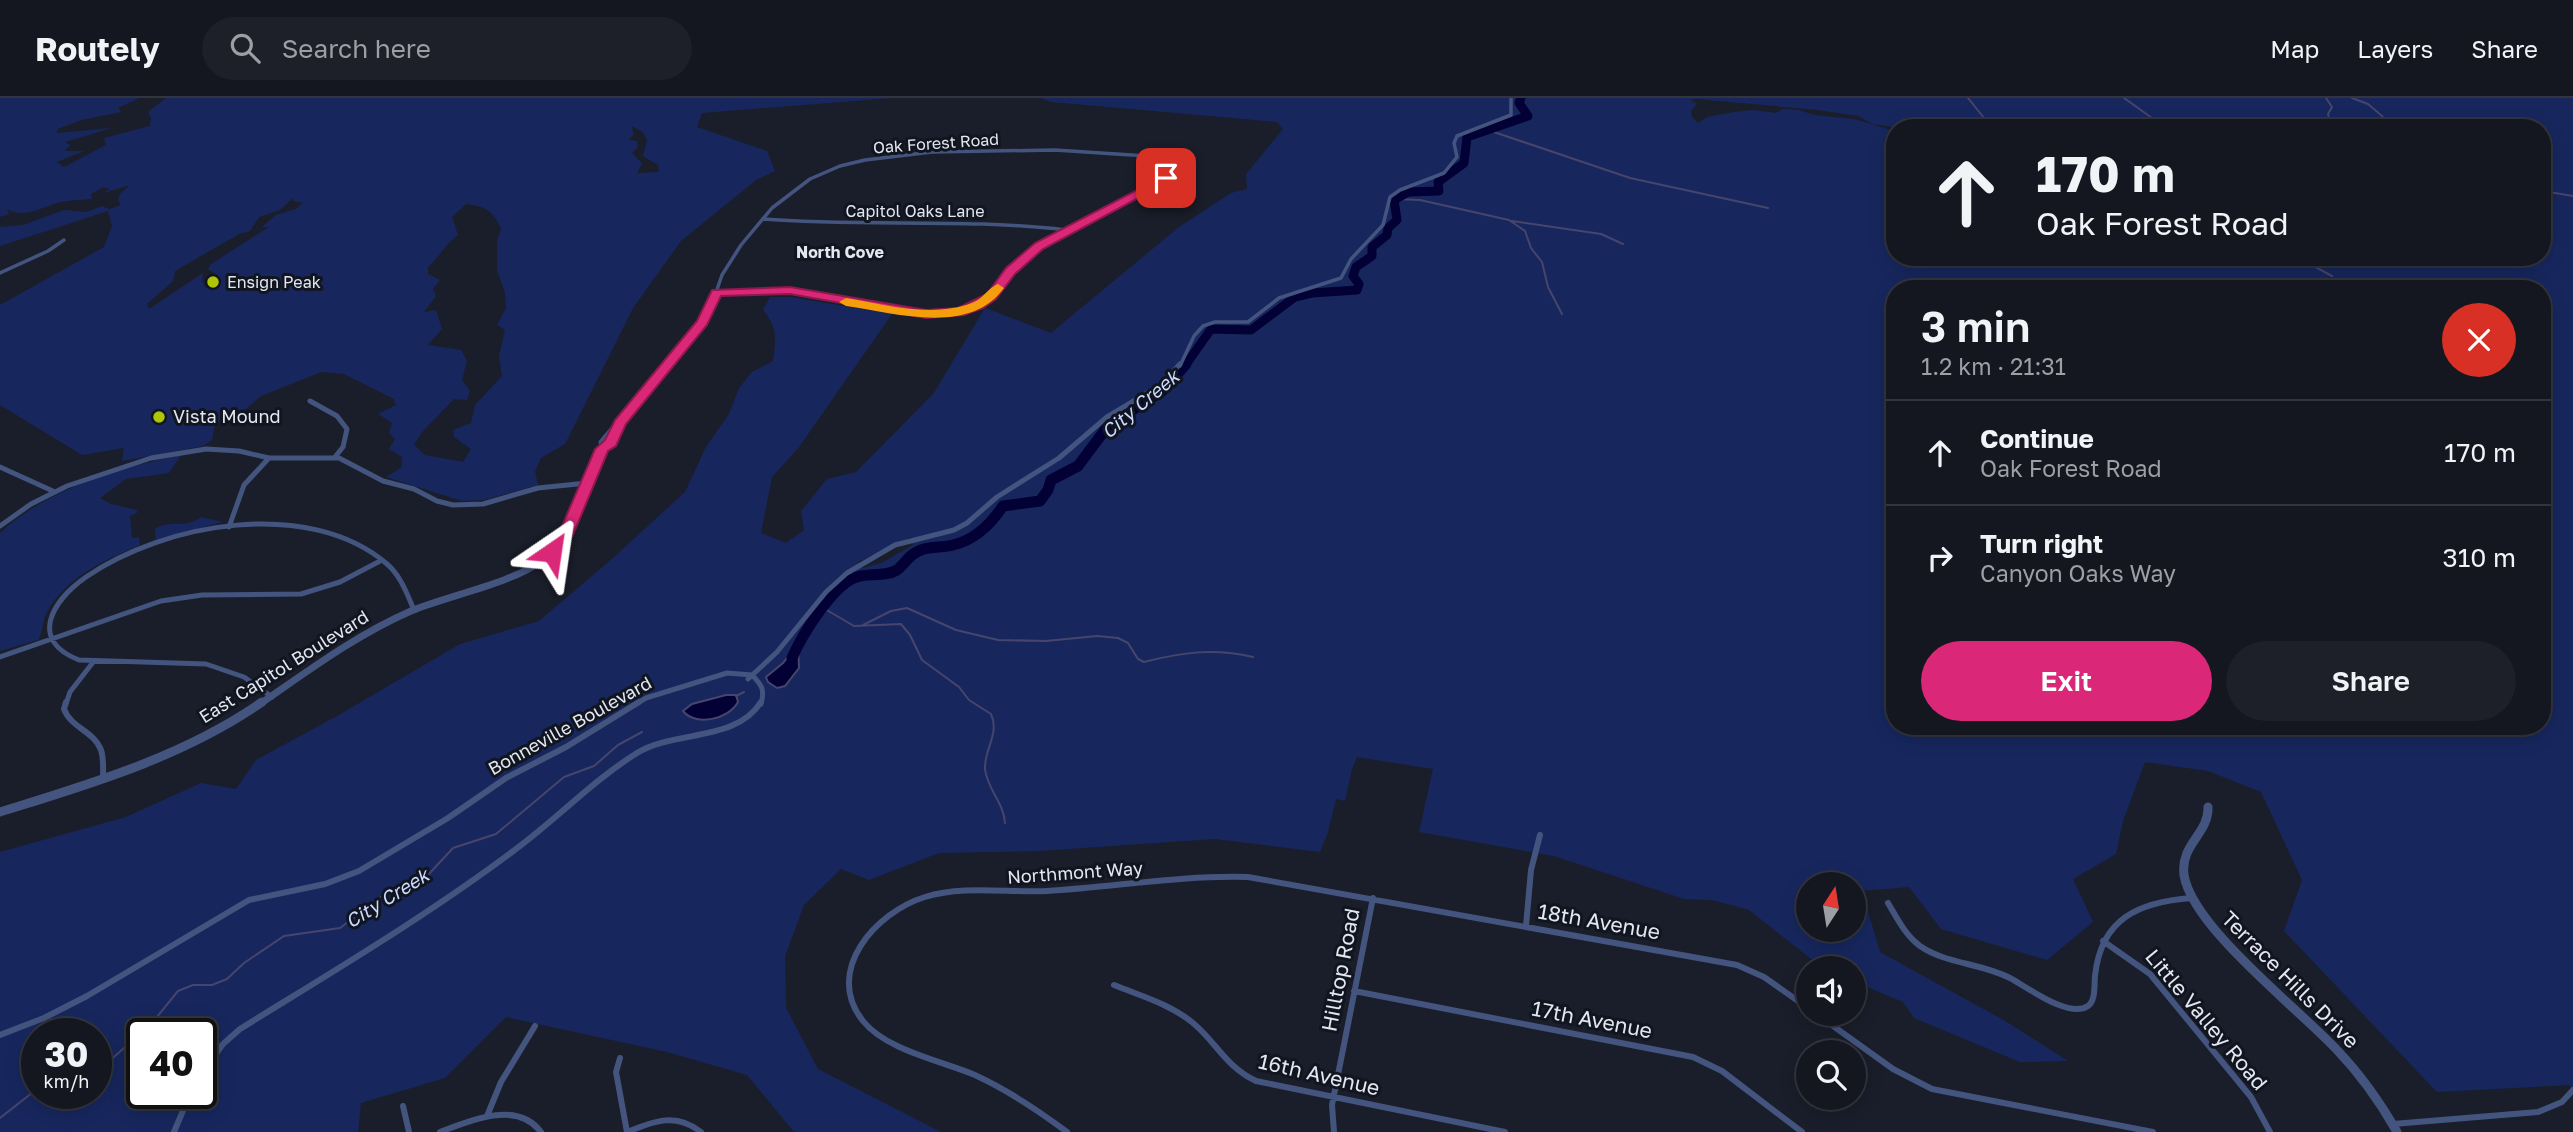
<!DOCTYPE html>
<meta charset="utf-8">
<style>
body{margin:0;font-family:"Golos Text",sans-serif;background:#1d1f29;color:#f1f3f6;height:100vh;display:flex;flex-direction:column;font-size:26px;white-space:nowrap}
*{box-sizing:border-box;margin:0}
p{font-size:23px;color:#9d9fa5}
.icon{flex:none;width:38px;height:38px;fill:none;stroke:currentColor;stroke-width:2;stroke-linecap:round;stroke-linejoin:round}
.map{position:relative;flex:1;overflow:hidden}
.side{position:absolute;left:1886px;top:182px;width:665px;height:455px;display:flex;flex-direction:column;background:#141620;border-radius:28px;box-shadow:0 4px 18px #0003,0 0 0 2px #33353e}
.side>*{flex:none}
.guide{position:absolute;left:1886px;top:21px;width:665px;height:147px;border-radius:28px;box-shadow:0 4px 18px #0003,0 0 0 2px #33353e;background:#141620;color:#f1f3f6;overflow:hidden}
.needle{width:46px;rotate:12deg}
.buttons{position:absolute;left:1796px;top:774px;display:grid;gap:14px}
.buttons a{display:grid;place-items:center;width:70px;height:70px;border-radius:50%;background:#141620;box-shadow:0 4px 18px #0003,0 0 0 2px #33353e;font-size:35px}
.speed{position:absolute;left:21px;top:920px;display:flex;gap:14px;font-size:35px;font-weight:700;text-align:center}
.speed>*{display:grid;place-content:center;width:91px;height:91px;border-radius:50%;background:#141620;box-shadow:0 4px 18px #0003,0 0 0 2px #33353e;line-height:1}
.speed small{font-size:18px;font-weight:400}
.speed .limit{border:4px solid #111;border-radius:10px;background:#fff;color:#111}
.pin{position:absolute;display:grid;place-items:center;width:60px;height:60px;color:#fff;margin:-30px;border-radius:14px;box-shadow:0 4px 10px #0006}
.me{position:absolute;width:77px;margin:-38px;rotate:32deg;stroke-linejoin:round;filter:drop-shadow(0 0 5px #0008)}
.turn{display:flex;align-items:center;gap:24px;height:147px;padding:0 35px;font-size:32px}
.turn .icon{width:91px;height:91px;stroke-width:2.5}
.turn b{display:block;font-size:49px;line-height:60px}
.round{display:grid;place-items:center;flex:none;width:74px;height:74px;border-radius:37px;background:#1d1f29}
.summary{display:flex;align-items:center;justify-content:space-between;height:119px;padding:0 35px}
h1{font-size:42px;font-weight:600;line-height:52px}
.cta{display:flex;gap:14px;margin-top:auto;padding:14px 35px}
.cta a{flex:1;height:80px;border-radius:42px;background:#db2777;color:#fff;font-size:28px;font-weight:600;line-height:80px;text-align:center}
.cta a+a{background:#1d1f29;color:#f1f3f6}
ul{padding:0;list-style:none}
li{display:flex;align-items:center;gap:21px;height:105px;padding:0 35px;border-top:2px solid #33353e}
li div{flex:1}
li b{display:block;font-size:26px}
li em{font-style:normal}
header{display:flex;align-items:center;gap:42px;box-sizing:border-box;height:98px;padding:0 35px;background:#141620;border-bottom:2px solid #33353e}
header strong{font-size:33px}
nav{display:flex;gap:38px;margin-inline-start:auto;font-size:24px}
.search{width:490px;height:63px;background:#1d1f29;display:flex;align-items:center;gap:18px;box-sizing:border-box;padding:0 24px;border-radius:38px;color:#9d9fa5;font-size:26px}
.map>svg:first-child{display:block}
.green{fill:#17275e;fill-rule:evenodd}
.water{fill:#020034;stroke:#46456c;stroke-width:2}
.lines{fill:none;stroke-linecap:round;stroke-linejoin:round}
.stream{stroke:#46456c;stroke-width:2}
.river-far1{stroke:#020034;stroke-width:9}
.river{stroke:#020034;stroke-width:11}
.minor-far2{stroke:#43547f;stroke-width:3.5}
.minor-far1{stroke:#43547f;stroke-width:5}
.minor{stroke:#43547f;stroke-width:6}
.tertiary-far1{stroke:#43547f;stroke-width:7}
.tertiary{stroke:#43547f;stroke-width:9}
.route{fill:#db2777;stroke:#8e194d;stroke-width:2}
.slow{fill:#f59e0b}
.poi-dot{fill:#afc507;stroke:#111520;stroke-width:2.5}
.labels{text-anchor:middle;stroke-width:6;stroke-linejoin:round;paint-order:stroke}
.far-street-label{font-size:16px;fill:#e3e7ef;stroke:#111520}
.far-neighbourhood-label{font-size:16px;font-weight:bold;fill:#e3e7ef;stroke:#111520}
.far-poi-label{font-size:16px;fill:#e3e7ef;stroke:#111520;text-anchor:start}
.poi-label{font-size:18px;fill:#e3e7ef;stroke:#111520;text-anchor:start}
.street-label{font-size:18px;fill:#e3e7ef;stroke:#111520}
.water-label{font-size:19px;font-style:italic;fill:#cbdaff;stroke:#111520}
.near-street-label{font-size:21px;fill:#e3e7ef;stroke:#111520}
</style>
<header>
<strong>Routely</strong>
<div class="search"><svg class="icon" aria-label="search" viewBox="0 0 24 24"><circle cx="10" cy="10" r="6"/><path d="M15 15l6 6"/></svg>Search here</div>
<nav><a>Map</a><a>Layers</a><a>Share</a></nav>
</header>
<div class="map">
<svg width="2573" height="1034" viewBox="0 0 2573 1034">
<rect width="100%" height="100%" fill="#1a1e2a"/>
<path class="green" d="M0,0H139L118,10L121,14L81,22L58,31L57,35L112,30L65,44L70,47L65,53H84L57,64L64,69L106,47L104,40L150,28L151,20L148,14L166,0H892L702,15L697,29L767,53L775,73L756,82L681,143L633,210L565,346L541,360L535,373L538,387L484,402L462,403L386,379L402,369V359L389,351L395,341L389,335L392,325L378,316L396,307L394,301L344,276L321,274L261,298L246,311L230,313L214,329L212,342L203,348L122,363L124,350L82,357L0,307V207L104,149L112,128L108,113L0,148V129L23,127L64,112L87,114L102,108L109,111L121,107L118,102L120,96L130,87L104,95L109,91L103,89L91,96L92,101C81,102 69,102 57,105C40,110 25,121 7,111L9,116L0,119ZM631,28L643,34L647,42L643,58L658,67L659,74L637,75L642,65L632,55L638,49L637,43L629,42L634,36ZM293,100V103L303,105L296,111L276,117L262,129H269L211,166L208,172C215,172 219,182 219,189L213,191L205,189L202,182L203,175L149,211L147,206L173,183L175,173L239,136L250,133L259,119L280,112ZM466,106C485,108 494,113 501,131L497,142V172L505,195L506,210L497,227L505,232L499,258L502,278L475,307L471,325L453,332L454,339L471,351L463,364L425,357L414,347L422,334L454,301L467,302L470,293L462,282L467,263L461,252L428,247L442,231L436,212L424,214L436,198L433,191L440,182L428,176V169C440,158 444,148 458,137L452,119Z
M1040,0H2573V991L2569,987L2437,994L2284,833L2302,782L2261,694L2208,673L2145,664L2123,723L2116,756L2073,781L2093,824L2047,862L1941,831L1909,789L1862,793L1880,854L2007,924L2068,963L2020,964L1914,920L1903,904L1853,883V870H1828L1811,861L1749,812L1712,802L1684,801L1554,758L1419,734L1433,671L1357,659L1352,671L1345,703L1336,701L1328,734L1320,754L1215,741L1038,753L939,755L869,782L841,771L804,807L785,858L786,910L818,971L941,1034H794L747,977L667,954L506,919L445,980L361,1005L358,1034H0V754L126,719L201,685L236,691L256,662L337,618L460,546L539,523L613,460L685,394L706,349L729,316L739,290L752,274L773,263C776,241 778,230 763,212L770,199H790L892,216L799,349L772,379L761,435L786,445L804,432L801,413L827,381L856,374L934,295L985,210L1051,235L1179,129L1231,95L1247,91L1246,76L1283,31L1277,24L1052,4ZM1696,1L1818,12L1858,18L1873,26L1899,30H2543V159H1895V33L1854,21L1814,17L1799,12L1783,11L1776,15L1754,12L1734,14L1707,19L1698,25L1692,19L1691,13L1697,6L1690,2ZM1895,191H2543V628H1895ZM911,439L913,447L881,465L863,470L859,466L858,464ZM798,546C801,564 798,586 777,590L766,579L783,565ZM729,596L738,604L737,607C723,620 698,627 683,613L692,606ZM1808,786H1853V831H1808ZM37,936H96V996H37ZM142,936H201V996H142Z
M181,357L169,375L126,381L100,400L111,406L137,412V415L130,418L132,440L139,439L140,447C104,462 64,480 46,516C42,524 43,534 38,542L0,553V435C46,392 120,369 181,357Z
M201,419L223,424L156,442L155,431C170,421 187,431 201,419Z"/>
<path class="water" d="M798,546L799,570L785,588L777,590L768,584L766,579L783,565Z
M726,597H736L738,604C729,621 696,629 683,613L692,606Z"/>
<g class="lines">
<path class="stream" d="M1968,0L1992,30
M2124,0L2166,30
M2326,0L2332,9L2328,16L2330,23L2338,30
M2352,0L2368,6L2396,30
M1488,32L1630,80L1768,110
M2543,93L2573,98
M1396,101L1420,102L1509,122L1525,133L1531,150L1542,164L1548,189L1562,216
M1512,123L1601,136L1623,146
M2297,159L2332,178
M825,511L854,528L901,526L910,537L922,562L959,589L969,602L991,616C1000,636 984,651 985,671C987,691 1004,705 1005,725
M863,527L891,513L907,510L956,532L998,542L1046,543L1097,538L1118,540L1128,545L1138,561L1144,564C1182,554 1215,550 1253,559
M736,598L744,594
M96,975L152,925L178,893L193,887H212L227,881L244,865L284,838L340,830L381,799L428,777L453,750L496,736L564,679L594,668L618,647L642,634
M0,1020L37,991"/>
<path class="river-far1" d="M1185,268L1211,231L1251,232L1295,199L1312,195L1357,192L1359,186L1353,178L1356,169L1372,158V149L1387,137L1388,130L1397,122L1394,102L1408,94L1439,93L1438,84L1464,65L1467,39L1528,18L1519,5L1521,0"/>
<path class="river" d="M792,560C802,537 831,490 854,480C867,474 884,480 897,472C906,465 909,456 921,452C931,448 943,450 953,447C975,442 991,426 1003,408L1040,403L1048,392L1051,382L1078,368L1108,328L1162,293L1186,266"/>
<path class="minor-far2" d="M763,121C864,129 965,120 1066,132
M0,175L48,153L64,142
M666,268L702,224L711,209L722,177L741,147L772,110L810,81L840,68L865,62L932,54L1055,52L1147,58C1157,60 1168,64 1170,75L1153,88L1045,144L1018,166L985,204L959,214L913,216L786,192L716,195
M1180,268L1194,238L1203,228L1215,224H1248L1279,200L1341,180L1351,161L1383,127L1390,99L1400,92L1444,75L1457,59L1454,45L1457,38L1511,17V0"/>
<path class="minor-far1" d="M310,303L337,318L347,331L343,349L335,359
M602,351L611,345L619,325
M0,369L55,394
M0,428L31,406L67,388L151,360L206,351L239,353L269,360H339L383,383L414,391L437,403L453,407L483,406L538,390L587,385L602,351L601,344L667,266
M229,429L244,387L269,360
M0,559L161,503L202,497L301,496L340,484L382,462
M748,581L777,554L826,494L847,475L895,447L954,432L967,425L997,399L1059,360L1107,319L1162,286L1180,266
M272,599L244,579L206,566L79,562C28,542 52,503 86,479C164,425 309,399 387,466C401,478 407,496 414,512
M66,606L70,594L94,563
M636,606L646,600L727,575L752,577C762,587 765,592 761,606"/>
<path class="minor" d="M66,604L64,611C71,630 94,633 101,652C104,661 103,671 103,680
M1888,805C1897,820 1905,837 1920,848C1946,866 1981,865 2010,880C2027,889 2069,921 2088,908C2096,902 2094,887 2095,878C2101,820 2139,804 2192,800
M1526,828L1531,772L1540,737
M2103,843L2150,876L2251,999L2270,1034
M1114,887C1141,898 1170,906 1193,925C1217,945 1225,968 1256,983L1505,1034
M1354,893L1693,959L1722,973L1802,1034
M1815,915L1893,971L1932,991L2153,1034
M0,937L44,920L87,898L249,802L325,786L359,773L448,720L506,680L566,649L639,604
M620,960L616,974L627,1034C654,1023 676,1014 701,1034
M201,977L223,946L240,931C332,874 425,819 512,754C555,723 592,683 637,655C675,632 736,644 761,604
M403,1008L409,1034
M487,1018L501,984L535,928
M2393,1026L2538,1014L2562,1004L2573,992
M174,1034L190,996
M440,1034C471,1022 517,1002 541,1034
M1067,1034C1039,1013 1009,993 977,978C943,963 887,953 863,923C823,873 876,814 925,799C964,787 1007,795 1047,793C1114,789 1180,777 1248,779L1737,867L1764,879L1808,910
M1334,1034L1332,1007L1373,800"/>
<path class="tertiary-far1" d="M260,606C308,573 356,537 411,513C446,498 513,485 541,463C565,443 575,413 587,385"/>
<path class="tertiary" d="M2208,709C2209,736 2180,746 2184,777C2192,829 2299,911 2337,952C2361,977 2380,1004 2397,1034
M0,714C90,686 183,659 262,604"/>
</g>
<path class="route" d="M1166,77L1172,80L1170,83L1043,151L1015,176L996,201L983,210L964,217L926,220L790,196L721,198L707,227L626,326L616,348L608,353L573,437L557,458H547L544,454L559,435L595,351L605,342L615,322L697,223L712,192L790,189L926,212L958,210L987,196L1006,170L1035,145Z"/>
<path class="slow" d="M998,186L1004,190C970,238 895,215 846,208L839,204L846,200C887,207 931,220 972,205C983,201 988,190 998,186Z"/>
<g class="poi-dot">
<circle cx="213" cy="184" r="7"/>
<circle cx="159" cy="319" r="7"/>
</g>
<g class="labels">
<g class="far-street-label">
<text transform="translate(936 45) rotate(-4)" y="6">Oak Forest Road</text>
<text x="915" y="119">Capitol Oaks Lane</text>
</g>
<g class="far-neighbourhood-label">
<text x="840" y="160">North Cove</text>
</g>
<g class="far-poi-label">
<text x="227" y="190">Ensign Peak</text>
</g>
<g class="poi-label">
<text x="173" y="325">Vista Mound</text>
</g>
<g class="street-label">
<text transform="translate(284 569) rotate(-32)" y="6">East Capitol Boulevard</text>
<text transform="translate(570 628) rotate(-29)" y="6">Bonneville Boulevard</text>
<text transform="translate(1075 775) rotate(-4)" y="6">Northmont Way</text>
</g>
<g class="water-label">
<text transform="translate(1140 306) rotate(-40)" y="7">City Creek</text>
<text transform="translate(387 800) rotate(-32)" y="7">City Creek</text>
</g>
<g class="near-street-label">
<text transform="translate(1599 824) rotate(10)" y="7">18th Avenue</text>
<text transform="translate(1341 872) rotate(-79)" y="7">Hilltop Road</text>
<text transform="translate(2290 882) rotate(45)" y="7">Terrace Hills Drive</text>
<text transform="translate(1592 922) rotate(11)" y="7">17th Avenue</text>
<text transform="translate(2206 922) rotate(50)" y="7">Little Valley Road</text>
<text transform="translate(1319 977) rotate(13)" y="7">16th Avenue</text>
</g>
</g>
</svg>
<div class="buttons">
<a><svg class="needle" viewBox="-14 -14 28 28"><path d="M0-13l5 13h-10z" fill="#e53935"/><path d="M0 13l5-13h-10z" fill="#9d9fa5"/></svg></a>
<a><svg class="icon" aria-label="sound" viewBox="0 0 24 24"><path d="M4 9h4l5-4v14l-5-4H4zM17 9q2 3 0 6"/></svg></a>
<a><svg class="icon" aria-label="search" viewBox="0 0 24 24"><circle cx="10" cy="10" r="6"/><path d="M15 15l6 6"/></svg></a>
</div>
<div class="speed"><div>30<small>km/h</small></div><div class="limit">40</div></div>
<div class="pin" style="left:1166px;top:80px;background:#d93025"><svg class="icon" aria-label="arrive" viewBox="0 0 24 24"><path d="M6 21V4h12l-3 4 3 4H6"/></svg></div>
<svg class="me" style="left:552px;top:454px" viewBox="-20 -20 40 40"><path d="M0-17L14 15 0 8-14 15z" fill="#db2777" stroke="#fff" stroke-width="4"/></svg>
<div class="guide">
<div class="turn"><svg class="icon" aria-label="ahead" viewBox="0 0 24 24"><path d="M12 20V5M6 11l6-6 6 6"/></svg><div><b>170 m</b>Oak Forest Road</div></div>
</div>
<section class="side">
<div class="summary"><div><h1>3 min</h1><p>1.2 km · 21:31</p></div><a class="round" style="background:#d93025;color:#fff"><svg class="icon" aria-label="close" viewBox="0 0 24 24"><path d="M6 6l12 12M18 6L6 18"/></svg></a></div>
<ul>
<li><svg class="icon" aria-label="ahead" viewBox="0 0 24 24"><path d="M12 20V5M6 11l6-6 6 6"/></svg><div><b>Continue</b><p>Oak Forest Road</p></div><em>170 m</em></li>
<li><svg class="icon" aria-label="right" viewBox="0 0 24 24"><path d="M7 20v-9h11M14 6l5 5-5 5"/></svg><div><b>Turn right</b><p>Canyon Oaks Way</p></div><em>310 m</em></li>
</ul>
<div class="cta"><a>Exit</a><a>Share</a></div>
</section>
</div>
